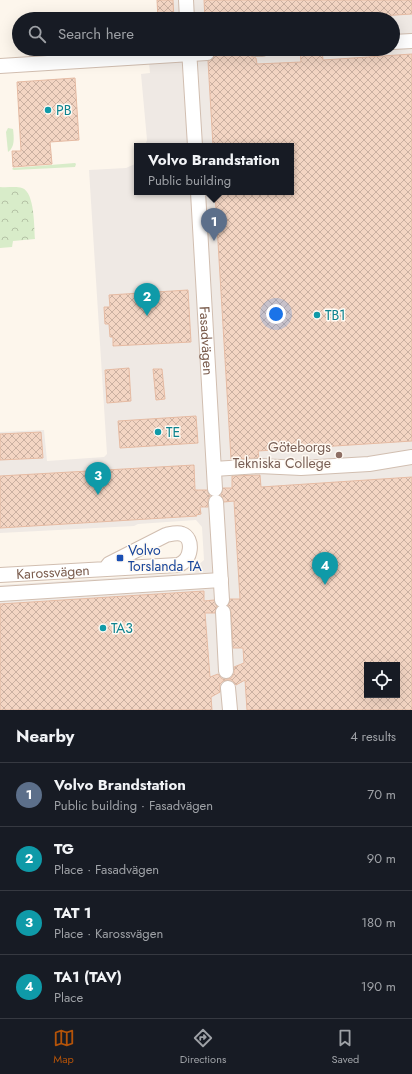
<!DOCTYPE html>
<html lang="en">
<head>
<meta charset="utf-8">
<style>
	body { margin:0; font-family:Jost,sans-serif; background:#20242c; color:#f1f3f6 }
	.controls { position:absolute; right:12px; bottom:12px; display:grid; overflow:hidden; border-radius:0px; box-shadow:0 4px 16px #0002 }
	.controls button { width:36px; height:36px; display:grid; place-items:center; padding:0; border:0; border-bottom:1px solid #363941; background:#171b24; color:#f1f3f6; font:20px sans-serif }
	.you { position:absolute; left:276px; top:314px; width:14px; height:14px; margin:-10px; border:3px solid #fff; border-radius:50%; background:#1a73e8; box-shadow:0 0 0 6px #1a73e833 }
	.badge { display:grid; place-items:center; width:26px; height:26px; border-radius:50%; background:#b45309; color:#fff; font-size:13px; font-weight:700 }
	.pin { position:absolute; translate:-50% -33px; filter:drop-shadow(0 1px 2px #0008) }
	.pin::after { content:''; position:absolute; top:21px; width:14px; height:12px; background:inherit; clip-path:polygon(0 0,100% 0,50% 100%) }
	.popup { position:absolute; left:134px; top:143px; width:160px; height:52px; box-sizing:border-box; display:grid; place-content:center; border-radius:0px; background:#171b24; filter:drop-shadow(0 1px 3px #0005); font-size:13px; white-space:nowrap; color:#9ea1a6 }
	.popup b { font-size:15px; color:#f1f3f6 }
	.popup::after { content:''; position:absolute; left:50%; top:100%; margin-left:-8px; border:8px solid transparent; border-top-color:#171b24 }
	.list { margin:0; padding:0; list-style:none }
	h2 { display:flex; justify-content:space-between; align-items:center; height:52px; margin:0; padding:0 16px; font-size:17px }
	h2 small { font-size:13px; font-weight:400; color:#9ea1a6 }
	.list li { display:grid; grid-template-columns:26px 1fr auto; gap:12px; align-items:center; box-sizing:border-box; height:64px; padding:0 16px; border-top:1px solid #363941 }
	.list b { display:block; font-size:15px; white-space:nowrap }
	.list p { margin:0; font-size:13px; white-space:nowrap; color:#9ea1a6 }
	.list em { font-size:13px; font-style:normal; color:#9ea1a6 }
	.icon { flex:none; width:22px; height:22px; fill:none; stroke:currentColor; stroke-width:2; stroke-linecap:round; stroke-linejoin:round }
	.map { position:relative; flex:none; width:412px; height:710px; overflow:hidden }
	.search { position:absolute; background:#171b24; box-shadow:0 4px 16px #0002; left:12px; right:12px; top:12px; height:44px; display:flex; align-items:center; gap:10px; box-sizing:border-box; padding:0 14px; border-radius:22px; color:#9ea1a6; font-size:15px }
	.sheet { height:308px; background:#171b24 }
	nav { display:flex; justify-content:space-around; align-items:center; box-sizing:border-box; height:56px; border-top:1px solid #363941; background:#171b24; font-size:11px; color:#9ea1a6 }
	nav a { display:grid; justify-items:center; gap:2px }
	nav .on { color:#b45309 }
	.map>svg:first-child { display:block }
	.industrial { fill:#efe9e4; fill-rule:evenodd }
	.green { fill:#d8ecc9 }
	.forest { fill:url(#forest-crowns) }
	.building { fill:url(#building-cross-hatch); stroke:#e6bba3; fill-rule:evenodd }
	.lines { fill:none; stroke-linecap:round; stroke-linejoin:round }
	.minor-casing { stroke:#d1beb0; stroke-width:16 }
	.minor { stroke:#fff; stroke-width:14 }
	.culture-dot { fill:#0f9aa8; stroke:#fffaf3; stroke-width:1.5 }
	.education-dot { fill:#8d6e63; stroke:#fffaf3; stroke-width:1.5 }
	.transit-dot { fill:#1a4fb4; stroke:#fffaf3; stroke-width:1.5 }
	.labels { text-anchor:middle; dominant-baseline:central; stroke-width:3; stroke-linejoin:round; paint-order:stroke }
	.culture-label { font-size:14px; fill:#0d838f; stroke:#fffaf3; text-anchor:start }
	.street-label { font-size:14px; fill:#7a5c4d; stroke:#fffaf3 }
	.education-label { font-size:14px; fill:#785e54; stroke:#fffaf3; text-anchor:end }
	.transit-label { font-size:14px; fill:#164399; stroke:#fffaf3; text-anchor:start }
</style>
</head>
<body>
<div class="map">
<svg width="412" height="710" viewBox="0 0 412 710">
	<defs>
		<pattern id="forest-crowns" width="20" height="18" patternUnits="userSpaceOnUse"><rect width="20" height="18" fill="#d8ecc9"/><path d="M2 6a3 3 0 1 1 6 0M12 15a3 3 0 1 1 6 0" fill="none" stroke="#b4c2a5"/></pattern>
		<pattern id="building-cross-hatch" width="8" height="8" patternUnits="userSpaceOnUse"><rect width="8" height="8" fill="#f3d5c3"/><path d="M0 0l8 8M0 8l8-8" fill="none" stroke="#cab0a1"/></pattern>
	</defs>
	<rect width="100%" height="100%" fill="#fdf6ec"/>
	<!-- industrial -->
	<path class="industrial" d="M157,0H412V710H0V585L189,573L204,560L202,527L196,520L138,524L134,526L0,533V432L44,430L47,461L104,457L107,454L89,170L126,168L137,163V192H291V146H145L147,140L141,74L150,73L149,63L157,58L156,49H393V19H158ZM367,665H397V695H367Z"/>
	<!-- green -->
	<g class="green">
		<path d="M8,128L13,129C14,138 15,147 8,152L6,132Z"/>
		<path d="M75,163L76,164L75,167L14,170L12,169L13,168Z"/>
	</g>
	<!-- forest -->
	<path class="forest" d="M0,187C7,188 16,186 22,188C35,192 34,228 35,239L13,241L12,247L0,248Z"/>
	<!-- building -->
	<g class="building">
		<path d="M157,0H173L174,19H158Z"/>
		<path d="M204,0H412V14L332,19H205Z"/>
		<path d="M214,49H248V53L251,56L256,58L257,64L301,62L300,49H310V51L322,50L323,60L412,54V441L258,451L259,458L231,459L215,192H291V146H213L208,61L214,57L215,53Z"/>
		<path d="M75,78L79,140L50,142L52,164L13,167L12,151H21L17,82Z"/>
		<path d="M188,290L191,342L113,346V337H110L109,324H105L104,307H110L109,295Z"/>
		<path d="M129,368L131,401L107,403L105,370Z"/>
		<path d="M153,369H162L165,399L156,400Z"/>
		<path d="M196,416L198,443L120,448L118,421Z"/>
		<path d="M41,432L43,458L0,460V434Z"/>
		<path d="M194,465L195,490H207L210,496L208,499V507H200L201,514L196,515L197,516L0,528V476Z"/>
		<path d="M260,475L261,487L412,477V710H247L245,680L236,685L232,680H228L223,681L220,684V692L211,697L212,710H0V604L204,591V601L214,600L217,606L215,613H205L210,677L218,674L222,679H227L231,678L234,674V667L244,663L243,648H233L231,612L228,606L230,599H240L234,501L224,502L221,495L223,488H232V476ZM367,665H397V695H367Z"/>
	</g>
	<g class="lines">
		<!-- minor casing -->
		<g class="minor-casing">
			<g id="minor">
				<path d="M186,0L187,19"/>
				<path d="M393,42L412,41"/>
				<path d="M189,49L195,146"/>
				<path d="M256,49H262"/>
				<path d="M0,66L207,53"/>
				<path id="s1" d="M198,192L215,489"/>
				<path d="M214,469L259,466L301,468L369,464L412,457"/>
				<path d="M216,502L222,600"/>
				<path id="s2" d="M0,575L178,565C192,561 194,538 182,534C177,532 171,534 166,535L109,564L105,569"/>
				<path d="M0,594L221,580"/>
				<path d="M223,612L226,671"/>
				<path d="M228,688L230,710"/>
			</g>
		</g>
		<!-- minor -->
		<use href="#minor" class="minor"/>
	</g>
	<!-- markers -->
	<g class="culture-dot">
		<circle cx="48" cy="110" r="4"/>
		<circle cx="317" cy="315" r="4"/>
		<circle cx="158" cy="432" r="4"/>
		<circle cx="103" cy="628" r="4"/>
	</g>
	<circle class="education-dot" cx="339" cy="455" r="4"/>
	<rect class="transit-dot" x="116" y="554" width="8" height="8" rx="2"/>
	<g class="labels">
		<!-- culture labels -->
		<g class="culture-label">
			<text x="56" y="110">PB</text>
			<text x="325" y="315">TB1</text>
			<text x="166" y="432">TE</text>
			<text x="111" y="628">TA3</text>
		</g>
		<!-- street labels -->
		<g class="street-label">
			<text stroke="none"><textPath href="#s1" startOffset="149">Fasadvägen</textPath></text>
			<text stroke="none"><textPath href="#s2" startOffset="53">Karossvägen</textPath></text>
		</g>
		<!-- education labels -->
		<g class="education-label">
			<text x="331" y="447">Göteborgs<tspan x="331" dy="16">Tekniska College</tspan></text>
		</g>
		<!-- transit labels -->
		<g class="transit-label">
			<text x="128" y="550">Volvo<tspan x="128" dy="16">Torslanda TA</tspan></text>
		</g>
	</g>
</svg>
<div class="controls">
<button><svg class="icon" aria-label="locate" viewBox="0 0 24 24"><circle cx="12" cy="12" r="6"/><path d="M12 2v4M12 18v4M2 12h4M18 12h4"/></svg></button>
</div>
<div class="you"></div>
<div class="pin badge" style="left:214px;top:241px;background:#5c6f8a">1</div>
<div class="popup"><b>Volvo Brandstation</b>Public building</div>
<div class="pin badge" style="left:147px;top:316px;background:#0f9aa8">2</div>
<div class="pin badge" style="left:98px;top:495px;background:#0f9aa8">3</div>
<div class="pin badge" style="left:325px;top:585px;background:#0f9aa8">4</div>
<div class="search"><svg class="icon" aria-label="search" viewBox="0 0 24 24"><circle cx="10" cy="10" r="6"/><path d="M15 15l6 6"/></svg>Search here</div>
</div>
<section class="sheet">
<h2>Nearby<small>4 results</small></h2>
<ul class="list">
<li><span class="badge" style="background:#5c6f8a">1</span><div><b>Volvo Brandstation</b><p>Public building · Fasadvägen</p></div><em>70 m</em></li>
<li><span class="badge" style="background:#0f9aa8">2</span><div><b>TG</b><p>Place · Fasadvägen</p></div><em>90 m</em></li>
<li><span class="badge" style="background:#0f9aa8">3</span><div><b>TAT 1</b><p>Place · Karossvägen</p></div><em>180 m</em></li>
<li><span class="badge" style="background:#0f9aa8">4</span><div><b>TA1 (TAV)</b><p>Place</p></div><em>190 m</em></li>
</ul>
</section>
<nav>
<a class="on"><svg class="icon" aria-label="map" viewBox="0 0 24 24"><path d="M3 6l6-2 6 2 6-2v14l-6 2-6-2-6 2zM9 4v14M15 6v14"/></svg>Map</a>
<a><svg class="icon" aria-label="directions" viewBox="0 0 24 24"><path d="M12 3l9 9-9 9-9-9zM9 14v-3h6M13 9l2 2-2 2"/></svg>Directions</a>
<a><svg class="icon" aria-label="saved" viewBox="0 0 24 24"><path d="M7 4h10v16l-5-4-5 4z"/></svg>Saved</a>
</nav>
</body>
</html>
